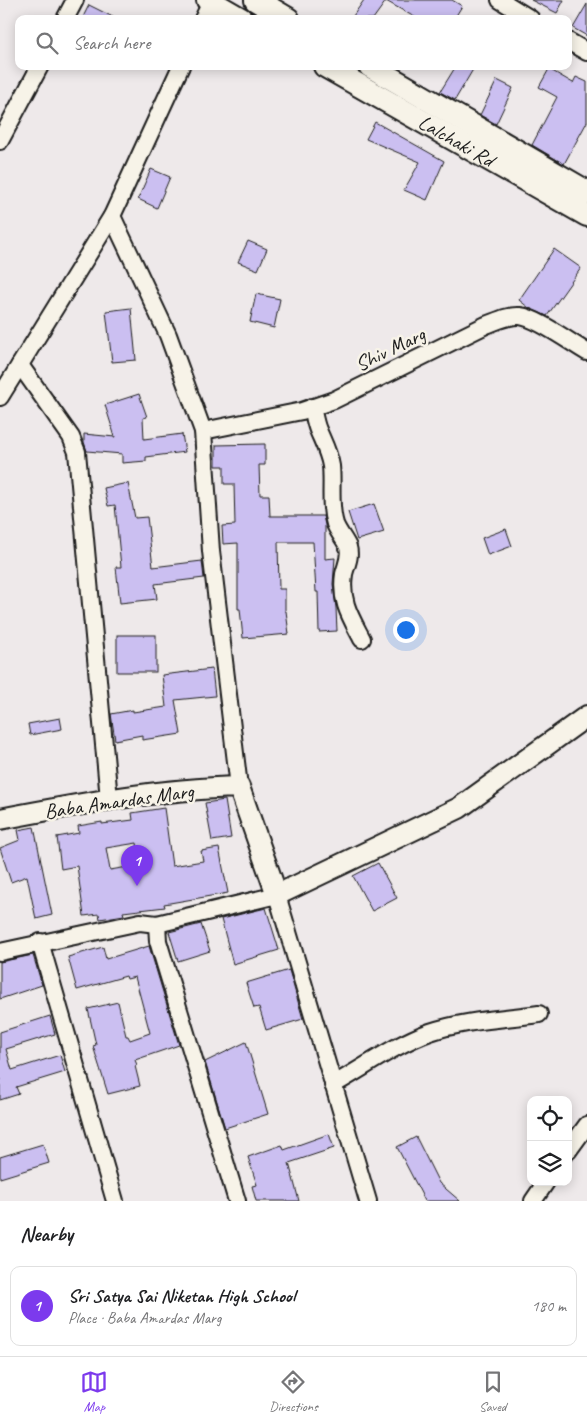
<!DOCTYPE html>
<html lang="en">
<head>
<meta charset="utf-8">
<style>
	body { margin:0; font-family:Caveat,sans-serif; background:#f2f2f2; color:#202124 }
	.controls { position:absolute; right:15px; bottom:15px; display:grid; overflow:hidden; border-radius:10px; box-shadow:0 2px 12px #0003 }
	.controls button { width:45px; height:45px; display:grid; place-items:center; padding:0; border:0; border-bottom:1px solid #e0e0e0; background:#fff; color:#202124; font:25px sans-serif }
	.you { position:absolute; left:405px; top:629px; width:18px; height:18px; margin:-12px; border:4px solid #fff; border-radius:50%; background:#1a73e8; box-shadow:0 0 0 8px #1a73e833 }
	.badge { display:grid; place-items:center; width:32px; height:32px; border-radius:50%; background:#7c3aed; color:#fff; font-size:16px; font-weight:700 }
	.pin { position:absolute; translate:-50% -41px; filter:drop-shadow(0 1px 2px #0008) }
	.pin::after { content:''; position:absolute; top:26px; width:18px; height:15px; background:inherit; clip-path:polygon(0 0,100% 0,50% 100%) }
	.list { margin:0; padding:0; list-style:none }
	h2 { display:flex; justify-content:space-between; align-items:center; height:65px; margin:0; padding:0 20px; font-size:21px }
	h2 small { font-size:16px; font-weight:400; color:#757577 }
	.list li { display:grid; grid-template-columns:32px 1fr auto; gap:15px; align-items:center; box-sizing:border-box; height:80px; margin:0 10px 10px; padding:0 10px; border:1px solid #e0e0e0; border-radius:10px }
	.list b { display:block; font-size:19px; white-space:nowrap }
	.list p { margin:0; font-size:16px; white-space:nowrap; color:#757577 }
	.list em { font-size:16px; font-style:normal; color:#757577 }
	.icon { flex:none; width:28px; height:28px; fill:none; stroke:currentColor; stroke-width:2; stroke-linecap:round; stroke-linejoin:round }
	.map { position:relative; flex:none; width:587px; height:1201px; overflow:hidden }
	.search { position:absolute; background:#fff; box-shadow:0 2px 12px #0003; left:15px; right:15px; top:15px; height:55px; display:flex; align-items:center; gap:12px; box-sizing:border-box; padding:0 18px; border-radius:10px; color:#757577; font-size:19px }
	.sheet { height:155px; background:#fff }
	nav { display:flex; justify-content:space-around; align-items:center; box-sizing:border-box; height:70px; border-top:1px solid #e0e0e0; background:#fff; font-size:14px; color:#757577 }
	nav a { display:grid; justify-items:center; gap:2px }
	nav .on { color:#7c3aed }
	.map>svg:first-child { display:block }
	.building { fill:#cbbff1; stroke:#1c1c1c; fill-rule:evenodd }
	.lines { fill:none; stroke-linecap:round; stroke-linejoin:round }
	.minor-casing { stroke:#1c1c1c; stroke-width:20 }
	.tertiary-casing { stroke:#1c1c1c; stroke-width:24 }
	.secondary-casing { stroke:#1c1c1c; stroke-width:26 }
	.minor { stroke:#f7f3e8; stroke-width:16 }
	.tertiary { stroke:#f7f3e8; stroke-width:20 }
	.secondary { stroke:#f7f3e8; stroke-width:22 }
	.labels { text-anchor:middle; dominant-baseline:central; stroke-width:5; stroke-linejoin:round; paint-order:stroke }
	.street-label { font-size:21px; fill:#1c1c1c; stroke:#f7f3e8 }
</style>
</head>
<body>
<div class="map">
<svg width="587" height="1201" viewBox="0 0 587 1201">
	<rect width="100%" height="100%" fill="#eee9ea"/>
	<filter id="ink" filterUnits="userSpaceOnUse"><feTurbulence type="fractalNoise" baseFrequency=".02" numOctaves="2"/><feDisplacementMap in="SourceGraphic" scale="10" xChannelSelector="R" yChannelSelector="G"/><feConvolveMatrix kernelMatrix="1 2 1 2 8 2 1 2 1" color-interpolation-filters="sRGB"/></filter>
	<g filter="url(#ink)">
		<!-- building -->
		<g class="building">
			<path d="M364,0H452L462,6L454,19H418L386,1L373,19H351Z"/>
			<path d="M531,0H564L557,13Z"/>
			<path d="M587,4V36L573,28Z"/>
			<path d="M89,5L117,19H82Z"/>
			<path d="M456,66H475L455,100L440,92Z"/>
			<path d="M549,69L573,83L576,77L587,82V122L564,164L532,145L557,97L539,87Z"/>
			<path d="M497,80L513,88L496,124L480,115Z"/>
			<path d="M375,122L444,161L427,200L404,190L420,162L366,139Z"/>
			<path d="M151,169L170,177L157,208L138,199Z"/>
			<path d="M248,241L267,249L258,270L238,262Z"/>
			<path d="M554,249L581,268L547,316L529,308L519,300Z"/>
			<path d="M256,294L280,299L274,328L250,322Z"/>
			<path d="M131,308L136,360L112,362L106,311Z"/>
			<path d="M139,394L147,417L143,418L144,439L182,434L185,452L146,457V461L122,463V454L87,451L84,442V434L115,437L105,405Z"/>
			<path d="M265,444V465H259L260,495H269L270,516H323L325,525V559L335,558L333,584L336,608L337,631L319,632L318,592H316L313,542H278L279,589H285V611H286L289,634L243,638L240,609H238V543L223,544L222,526L235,525L234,484H224V466H216V445Z"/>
			<path d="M128,483L135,518L147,517L153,567L202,561L204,578L155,584L157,599L120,603L116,567H121L115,505L108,506L104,488Z"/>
			<path d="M374,504L384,532L357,540L348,512Z"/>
			<path d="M506,529L512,546L488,555L482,538Z"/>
			<rect x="117" y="635" width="39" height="37"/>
			<path d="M212,669L215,696L175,700L181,734L142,740V735L115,740L111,714L133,710V712L166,707L162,675Z"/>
			<path d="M60,718L62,729L30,735L28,724Z"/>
			<path d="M225,800L231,838L212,841L205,803Z"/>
			<path d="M164,808L172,866L203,861L201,851L219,848L228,893L164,904L165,907L123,912L124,915L100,919L99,914L84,916L77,866L61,869L57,837L79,833L78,826L102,822V824L133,820L132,813ZM137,843L140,865L110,870L106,848Z"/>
			<path d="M34,827L52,915L36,919L27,876L11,882L0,848L20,840L18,830Z"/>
			<path d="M378,863L397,898L372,911L353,876Z"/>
			<path d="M266,908L279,950L233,964L221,919Z"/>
			<path d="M201,924L210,951L178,961L169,932Z"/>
			<path d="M149,946L179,1045L135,1060L137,1065L135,1066L140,1086L108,1094L93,1046L96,1045L88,1009L118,1002L126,1036H128L130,1040L150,1033L135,977L127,979L126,976L77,990L68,957L103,947L106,959Z"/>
			<path d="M33,955L42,985L0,999V962Z"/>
			<path d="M289,970L303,1019L266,1030L259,1007L254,1008L246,983Z"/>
			<path d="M50,1016L55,1034L6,1049L12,1070L60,1055L65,1072L16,1087L19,1094L0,1100V1032Z"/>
			<path d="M246,1042L268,1114L225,1128L205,1062Z"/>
			<path d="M329,1134L334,1148L289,1163L299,1201H256L252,1186L257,1185L248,1157L282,1145L284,1150Z"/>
			<path d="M416,1137L439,1183L460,1201H425L397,1147Z"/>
			<path d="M43,1144L49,1163L0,1178V1157Z"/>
		</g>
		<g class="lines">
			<!-- minor casing -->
			<g class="minor-casing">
				<g id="minor">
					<path d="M500,0L531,19"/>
					<path d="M65,19L75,0"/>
					<path d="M203,19L212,0"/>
					<path d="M568,41L587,52"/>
					<path d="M0,141L40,66"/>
					<path d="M112,216L168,335L203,431L211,551L239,787"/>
					<path d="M20,365L71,437L77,452L109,799"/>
					<path d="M0,397L112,216L181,66"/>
					<path d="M312,407C314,415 315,423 318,430C323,442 329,453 331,466C333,485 329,505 335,524C338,532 345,540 348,547C351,557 346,565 344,574C340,601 350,616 362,639"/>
					<path d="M203,431L302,411L334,400L486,325C497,321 508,315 520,316C538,318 571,343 587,352"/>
					<path d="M157,924L158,941L237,1201"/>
					<path d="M40,942L115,1201"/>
					<path d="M0,952L140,922L157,924L277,895L368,1201"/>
					<path d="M333,1085C365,1067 396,1044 430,1032C465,1020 503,1019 539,1014"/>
					<path d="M568,1151L587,1125"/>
					<path d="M533,1201L546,1182"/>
				</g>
			</g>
			<!-- tertiary casing -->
			<g class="tertiary-casing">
				<path id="tertiary" d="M0,819C79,804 158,789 239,787L277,895L459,808L587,716"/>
			</g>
			<!-- secondary casing -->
			<g class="secondary-casing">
				<g id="secondary">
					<path d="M208,0L241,19"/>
					<path d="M256,0L288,19"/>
					<path id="s1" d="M325,66L587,215"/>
					<path d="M370,66L587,192"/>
				</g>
			</g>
			<!-- minor -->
			<use href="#minor" class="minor"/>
			<!-- tertiary -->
			<use href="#tertiary" class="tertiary"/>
			<!-- secondary -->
			<use href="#secondary" class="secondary"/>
		</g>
	</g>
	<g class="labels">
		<!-- street labels -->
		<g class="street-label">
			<text stroke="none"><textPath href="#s1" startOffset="151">Lalchaki Rd</textPath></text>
			<text transform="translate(390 349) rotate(-26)">Shiv Marg</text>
			<text transform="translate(119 801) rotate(-8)">Baba Amardas Marg</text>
		</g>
	</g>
</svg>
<div class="controls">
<button><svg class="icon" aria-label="locate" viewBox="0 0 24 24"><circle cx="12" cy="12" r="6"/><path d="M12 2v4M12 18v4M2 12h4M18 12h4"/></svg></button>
<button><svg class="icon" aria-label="layers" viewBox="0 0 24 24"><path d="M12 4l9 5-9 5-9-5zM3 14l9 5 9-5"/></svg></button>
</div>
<div class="you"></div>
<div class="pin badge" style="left:137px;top:886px">1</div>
<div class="search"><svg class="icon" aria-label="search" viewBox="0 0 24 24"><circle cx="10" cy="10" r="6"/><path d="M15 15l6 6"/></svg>Search here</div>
</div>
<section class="sheet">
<h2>Nearby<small></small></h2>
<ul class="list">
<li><span class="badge">1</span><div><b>Sri Satya Sai Niketan High School</b><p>Place · Baba Amardas Marg</p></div><em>180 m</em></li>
</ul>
</section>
<nav>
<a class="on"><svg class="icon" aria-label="map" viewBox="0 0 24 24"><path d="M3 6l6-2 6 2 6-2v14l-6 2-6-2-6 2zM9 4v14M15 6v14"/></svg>Map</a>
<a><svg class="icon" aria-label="directions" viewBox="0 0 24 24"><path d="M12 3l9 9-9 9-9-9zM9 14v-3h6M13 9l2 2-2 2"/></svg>Directions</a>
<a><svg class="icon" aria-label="saved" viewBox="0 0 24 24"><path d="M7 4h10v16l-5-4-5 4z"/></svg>Saved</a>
</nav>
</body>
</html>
